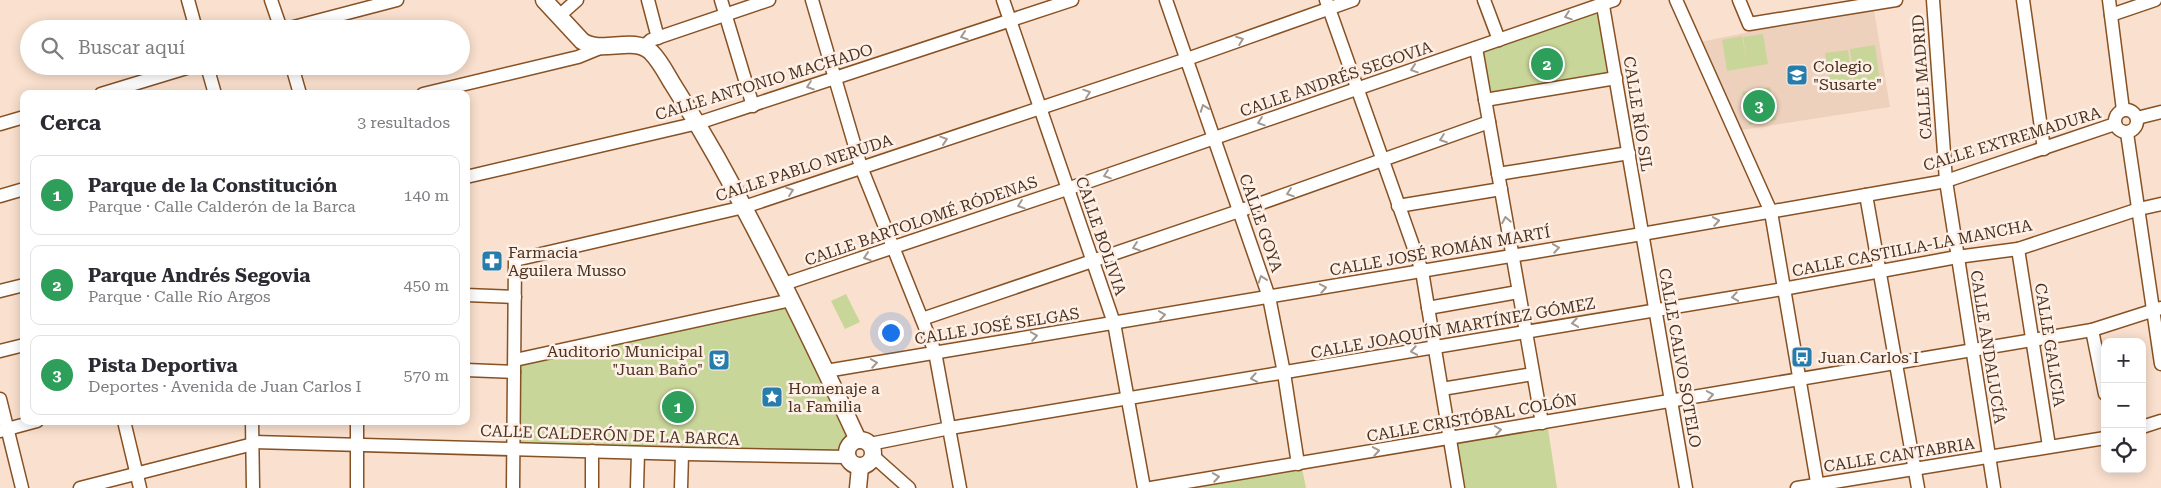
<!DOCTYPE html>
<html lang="es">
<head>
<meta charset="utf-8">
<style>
	body { margin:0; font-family:"Roboto Serif",serif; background:#f2f2f3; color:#2b2b33 }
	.controls { position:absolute; right:15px; bottom:15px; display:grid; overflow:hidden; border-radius:10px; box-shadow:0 2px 12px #0003 }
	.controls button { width:45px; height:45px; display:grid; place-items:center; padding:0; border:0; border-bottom:1px solid #e1e1e2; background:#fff; color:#2b2b33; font:25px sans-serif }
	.you { position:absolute; left:890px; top:332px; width:18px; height:18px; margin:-12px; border:4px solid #fff; border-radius:50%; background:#1a73e8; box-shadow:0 0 0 8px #1a73e833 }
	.badge { display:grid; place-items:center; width:32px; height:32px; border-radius:50%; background:#111827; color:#fff; font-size:16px; font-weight:700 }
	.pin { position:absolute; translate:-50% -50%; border:2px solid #fff; box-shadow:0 1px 5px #0006 }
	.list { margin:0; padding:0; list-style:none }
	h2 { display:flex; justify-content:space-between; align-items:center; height:65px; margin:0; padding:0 20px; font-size:21px }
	h2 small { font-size:16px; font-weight:400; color:#7c7c81 }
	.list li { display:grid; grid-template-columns:32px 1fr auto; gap:15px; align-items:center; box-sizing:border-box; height:80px; margin:0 10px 10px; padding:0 10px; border:1px solid #e1e1e2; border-radius:10px }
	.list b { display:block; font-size:19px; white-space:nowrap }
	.list p { margin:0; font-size:16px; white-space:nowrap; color:#7c7c81 }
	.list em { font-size:16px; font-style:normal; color:#7c7c81 }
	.icon { flex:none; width:28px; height:28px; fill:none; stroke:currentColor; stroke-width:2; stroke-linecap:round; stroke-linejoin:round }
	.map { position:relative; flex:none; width:2161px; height:488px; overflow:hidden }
	.search { position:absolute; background:#fff; box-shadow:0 2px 12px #0003; left:20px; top:20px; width:450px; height:55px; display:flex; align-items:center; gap:12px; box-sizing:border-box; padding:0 18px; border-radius:28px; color:#7c7c81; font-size:19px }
	.panel { position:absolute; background:#fff; box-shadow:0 2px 12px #0003; left:20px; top:90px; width:450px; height:335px; border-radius:10px }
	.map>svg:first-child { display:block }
	.built { fill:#eed1bd }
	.green { fill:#c9d699 }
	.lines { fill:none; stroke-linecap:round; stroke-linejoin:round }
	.minor-casing { stroke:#875123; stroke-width:15 }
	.major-casing { stroke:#875123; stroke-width:19 }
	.minor { stroke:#fff; stroke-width:12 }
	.major { stroke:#fff; stroke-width:16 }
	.oneway { stroke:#a5988f }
	.labels { text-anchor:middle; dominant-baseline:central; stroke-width:5; stroke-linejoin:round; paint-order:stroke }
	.poi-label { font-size:16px; fill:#4b321f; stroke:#fef0e7; text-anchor:start }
	.street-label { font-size:16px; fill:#4b321f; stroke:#fef0e7 }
</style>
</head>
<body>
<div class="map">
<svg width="2161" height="488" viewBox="0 0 2161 488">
	<rect width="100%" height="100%" fill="#fae0ce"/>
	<!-- built -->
	<path class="built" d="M1873,4L1890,107L1735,131L1695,43L1745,33L1751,30L1749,24Z"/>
	<!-- green -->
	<g class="green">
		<path d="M1604,4L1616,78L1485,100L1476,48Z"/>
		<path d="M1763,34L1768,64L1727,71L1722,40L1742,36L1747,63L1743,37Z"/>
		<path d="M1875,45L1880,82L1855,86L1850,49Z"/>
		<path d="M1848,50L1853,86L1830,89L1825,53Z"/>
		<path d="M1770,87L1776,120L1749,125L1742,92Z"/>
		<path d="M846,294L860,322L845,329L831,301Z"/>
		<path d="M791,300L857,443V458L514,448L515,360Z"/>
		<path d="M1547,422L1557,488H1458L1450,438Z"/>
		<path d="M1301,463L1306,488H1183Z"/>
	</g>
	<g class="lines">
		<!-- minor casing -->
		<g class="minor-casing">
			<g id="minor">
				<path d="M188,0L196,29"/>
				<path d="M271,0L281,29"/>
				<path d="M648,0L658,38"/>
				<path d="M721,0L753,106"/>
				<path d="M812,0L861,167L935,352L960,488"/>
				<path d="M1003,0L1114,323L1144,488"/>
				<path d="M1166,0L1269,297L1284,373L1298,464"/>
				<path d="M1326,0L1422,271L1458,488"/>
				<path d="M1484,0L1499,40"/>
				<path d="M1602,0L1686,488"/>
				<path d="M1676,0L1771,212L1818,488"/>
				<path d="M1739,0L1749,24L1896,0"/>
				<path d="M1933,0L1946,181L1994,488"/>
				<path d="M2023,0L2044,149"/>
				<path d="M2109,0L2123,110"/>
				<path d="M2111,15L2155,0"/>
				<path d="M559,16L577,0"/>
				<path d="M286,29L397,0"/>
				<path d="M643,47L651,40L769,0"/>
				<path d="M1476,48L1542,423"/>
				<path d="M207,66L215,94"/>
				<path d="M292,66L300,94"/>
				<path d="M101,94L193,66"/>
				<path d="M423,94L578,57L600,48"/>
				<path d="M1485,100L1616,78"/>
				<circle cx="2126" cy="121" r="11"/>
				<path d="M2137,118L2161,112"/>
				<path d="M0,124L24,117"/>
				<path d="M2127,133L2161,364"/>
				<path d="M1498,174L1629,153"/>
				<path d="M466,177L698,123L1072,0"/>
				<path d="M1866,195L1918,488"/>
				<path d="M0,196L24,189"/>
				<path d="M1398,206L1501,189"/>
				<path d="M2018,249L2049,446"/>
				<path d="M784,284L1067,189L1614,0"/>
				<path d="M0,291L24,285"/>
				<path d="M466,295L515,297"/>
				<path d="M1428,308L1518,292"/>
				<path d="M922,319L1239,211L1489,122"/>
				<path d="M2092,330L2105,394"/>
				<path d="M0,351L24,345"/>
				<path d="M515,360L791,300"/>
				<path d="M466,370L514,372"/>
				<path d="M826,371L1642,234L1946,181L2115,124"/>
				<path d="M1442,389L1533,374"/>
				<path d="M0,399L22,488"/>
				<path d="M124,421L140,488"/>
				<path d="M252,421L253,488"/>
				<path d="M2142,427L2161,421"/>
				<path d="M0,431L37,421"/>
				<path d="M253,442L686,454L847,457"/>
				<path d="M870,444L950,428L1783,289L1957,257L2018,249L2139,209L2161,204"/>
				<path d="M873,456L909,488"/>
				<path d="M80,488L253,444"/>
				<path d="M357,488V421"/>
				<path d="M513,488L515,260L744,207L1187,59L1353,0"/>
				<path d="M592,488V451"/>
				<path d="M637,488L638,453"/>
				<path d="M681,488L682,454"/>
				<path d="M1151,488L2092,330L2161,308"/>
				<path d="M1797,488L2105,438"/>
			</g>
		</g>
		<!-- major casing -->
		<g class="major-casing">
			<g id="major">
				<path d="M544,0L582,41C602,55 633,35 651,52C660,61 666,73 672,83C688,108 703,133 717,158C768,250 814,345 858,440"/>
				<circle cx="860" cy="453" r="13"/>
				<path d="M858,488L860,467"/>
			</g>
		</g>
		<!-- minor -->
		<use href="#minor" class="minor"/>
		<!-- major -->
		<use href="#major" class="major"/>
	</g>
	<!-- one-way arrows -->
	<defs><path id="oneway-chevron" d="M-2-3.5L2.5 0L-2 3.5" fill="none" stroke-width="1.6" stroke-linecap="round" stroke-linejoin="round" transform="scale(1.25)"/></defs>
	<g class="oneway">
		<use href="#oneway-chevron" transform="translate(1568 16) rotate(161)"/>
		<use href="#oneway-chevron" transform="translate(964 36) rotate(162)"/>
		<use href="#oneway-chevron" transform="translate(1240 40) rotate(-20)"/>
		<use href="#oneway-chevron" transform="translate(1414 69) rotate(162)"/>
		<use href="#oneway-chevron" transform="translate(810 86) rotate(161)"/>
		<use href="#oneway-chevron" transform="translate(1087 93) rotate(-19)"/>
		<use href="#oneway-chevron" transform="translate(1204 108) rotate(-110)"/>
		<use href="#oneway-chevron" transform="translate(1261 122) rotate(161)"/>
		<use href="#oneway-chevron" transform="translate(1443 139) rotate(160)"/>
		<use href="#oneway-chevron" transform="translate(944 140) rotate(-18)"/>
		<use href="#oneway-chevron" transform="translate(1107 175) rotate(161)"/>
		<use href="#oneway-chevron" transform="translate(790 191) rotate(-19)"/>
		<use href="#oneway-chevron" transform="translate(1290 193) rotate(161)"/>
		<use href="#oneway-chevron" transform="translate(1021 205) rotate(161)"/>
		<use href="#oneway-chevron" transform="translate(1506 220) rotate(-100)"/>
		<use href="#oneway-chevron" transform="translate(1716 221) rotate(-10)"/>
		<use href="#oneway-chevron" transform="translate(1136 247) rotate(161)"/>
		<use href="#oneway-chevron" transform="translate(1556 248) rotate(-9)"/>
		<use href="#oneway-chevron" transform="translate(867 257) rotate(162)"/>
		<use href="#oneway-chevron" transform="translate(1262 279) rotate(-109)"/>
		<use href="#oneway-chevron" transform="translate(1323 288) rotate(-10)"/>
		<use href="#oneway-chevron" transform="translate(1735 297) rotate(171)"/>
		<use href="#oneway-chevron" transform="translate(1162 315) rotate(-9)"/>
		<use href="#oneway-chevron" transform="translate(1575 323) rotate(171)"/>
		<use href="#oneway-chevron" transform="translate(1034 336) rotate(-9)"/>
		<use href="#oneway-chevron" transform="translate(1414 351) rotate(170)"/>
		<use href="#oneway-chevron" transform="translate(874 363) rotate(-9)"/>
		<use href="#oneway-chevron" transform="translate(1254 378) rotate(170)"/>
		<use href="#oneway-chevron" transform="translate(1710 395) rotate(-10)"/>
		<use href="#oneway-chevron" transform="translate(1498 430) rotate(-9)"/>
		<use href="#oneway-chevron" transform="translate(1376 451) rotate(-10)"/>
		<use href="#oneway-chevron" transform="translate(1216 477) rotate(-9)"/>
	</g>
	<!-- icons -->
	<defs>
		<g id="school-square" transform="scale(1.125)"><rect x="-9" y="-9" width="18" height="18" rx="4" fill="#267dac" stroke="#fef0e7"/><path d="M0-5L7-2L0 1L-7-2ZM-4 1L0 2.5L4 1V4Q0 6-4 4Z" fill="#fff"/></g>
		<g id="pharmacy-square" transform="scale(1.125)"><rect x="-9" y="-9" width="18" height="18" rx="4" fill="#267dac" stroke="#fef0e7"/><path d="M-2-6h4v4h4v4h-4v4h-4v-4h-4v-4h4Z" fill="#fff"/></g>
		<g id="bus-square" transform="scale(1.125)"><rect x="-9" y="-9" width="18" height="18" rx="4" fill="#267dac" stroke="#fef0e7"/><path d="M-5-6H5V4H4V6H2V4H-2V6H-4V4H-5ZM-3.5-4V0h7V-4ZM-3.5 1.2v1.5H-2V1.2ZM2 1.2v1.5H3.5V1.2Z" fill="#fff"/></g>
		<g id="theatre-square" transform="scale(1.125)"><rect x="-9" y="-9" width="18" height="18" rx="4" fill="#267dac" stroke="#fef0e7"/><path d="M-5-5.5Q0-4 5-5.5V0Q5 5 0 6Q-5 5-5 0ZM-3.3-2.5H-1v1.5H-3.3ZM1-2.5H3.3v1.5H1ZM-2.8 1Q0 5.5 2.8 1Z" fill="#fff"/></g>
		<g id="sight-square" transform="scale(1.125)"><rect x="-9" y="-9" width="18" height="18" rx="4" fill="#267dac" stroke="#fef0e7"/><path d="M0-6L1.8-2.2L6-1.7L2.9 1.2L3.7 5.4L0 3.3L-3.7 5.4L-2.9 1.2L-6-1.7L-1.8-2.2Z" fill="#fff"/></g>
	</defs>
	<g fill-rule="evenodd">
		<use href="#school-square" x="1797" y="75"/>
		<use href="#pharmacy-square" x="492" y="261"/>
		<use href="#bus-square" x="1802" y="357"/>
		<use href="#theatre-square" x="719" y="360"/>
		<use href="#sight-square" x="772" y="397"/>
	</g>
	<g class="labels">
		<!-- poi labels -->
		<g class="poi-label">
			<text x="1813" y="66">Colegio<tspan x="1813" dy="18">"Susarte"</tspan></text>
			<text x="508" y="252">Farmacia<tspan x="508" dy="18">Aguilera Musso</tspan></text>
			<text x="703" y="351" text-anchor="end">Auditorio Municipal<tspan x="703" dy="18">"Juan Baño"</tspan></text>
			<text x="1818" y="357">Juan Carlos I</text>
			<text x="788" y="388">Homenaje a<tspan x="788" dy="18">la Familia</tspan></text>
		</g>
		<!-- street labels -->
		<g class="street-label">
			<text transform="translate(1922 77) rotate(-94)">CALLE MADRID</text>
			<text transform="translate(1336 79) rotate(-19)">CALLE ANDRÉS SEGOVIA</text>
			<text transform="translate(764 82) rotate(-17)">CALLE ANTONIO MACHADO</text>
			<text transform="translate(1638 114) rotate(81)">CALLE RÍO SIL</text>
			<text transform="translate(2012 139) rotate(-17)">CALLE EXTREMADURA</text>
			<text transform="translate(804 168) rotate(-18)">CALLE PABLO NERUDA</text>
			<text transform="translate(921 221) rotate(-19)">CALLE BARTOLOMÉ RÓDENAS</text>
			<text transform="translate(1261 223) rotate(71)">CALLE GOYA</text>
			<text transform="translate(1101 236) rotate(71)">CALLE BOLIVIA</text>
			<text transform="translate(1912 248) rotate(-11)">CALLE CASTILLA-LA MANCHA</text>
			<text transform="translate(1440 251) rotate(-10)">CALLE JOSÉ ROMÁN MARTÍ</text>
			<text transform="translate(997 326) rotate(-9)">CALLE JOSÉ SELGAS</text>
			<text transform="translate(1453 328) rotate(-10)">CALLE JOAQUÍN MARTÍNEZ GÓMEZ</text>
			<text transform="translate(2050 345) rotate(81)">CALLE GALICIA</text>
			<text transform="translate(1988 347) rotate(81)">CALLE ANDALUCÍA</text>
			<text transform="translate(1680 358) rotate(80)">CALLE CALVO SOTELO</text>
			<text transform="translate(1472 418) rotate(-10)">CALLE CRISTÓBAL COLÓN</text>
			<text transform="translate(610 435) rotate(2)">CALLE CALDERÓN DE LA BARCA</text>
			<text transform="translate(1899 455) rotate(-9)">CALLE CANTABRIA</text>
		</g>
	</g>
</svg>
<div class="controls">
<button>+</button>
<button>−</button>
<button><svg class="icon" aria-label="locate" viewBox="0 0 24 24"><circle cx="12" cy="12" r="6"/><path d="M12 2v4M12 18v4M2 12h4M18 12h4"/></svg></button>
</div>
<div class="you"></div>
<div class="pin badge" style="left:678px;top:407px;background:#2e9e5b">1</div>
<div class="pin badge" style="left:1547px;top:64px;background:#2e9e5b">2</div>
<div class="pin badge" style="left:1759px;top:106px;background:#2e9e5b">3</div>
<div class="search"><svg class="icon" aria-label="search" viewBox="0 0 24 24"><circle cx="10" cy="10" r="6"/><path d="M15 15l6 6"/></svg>Buscar aquí</div>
<section class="panel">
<h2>Cerca<small>3 resultados</small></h2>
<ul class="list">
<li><span class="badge" style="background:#2e9e5b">1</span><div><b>Parque de la Constitución</b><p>Parque · Calle Calderón de la Barca</p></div><em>140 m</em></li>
<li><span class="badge" style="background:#2e9e5b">2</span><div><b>Parque Andrés Segovia</b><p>Parque · Calle Río Argos</p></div><em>450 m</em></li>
<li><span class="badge" style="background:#2e9e5b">3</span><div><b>Pista Deportiva</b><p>Deportes · Avenida de Juan Carlos I</p></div><em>570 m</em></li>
</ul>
</section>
</div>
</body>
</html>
